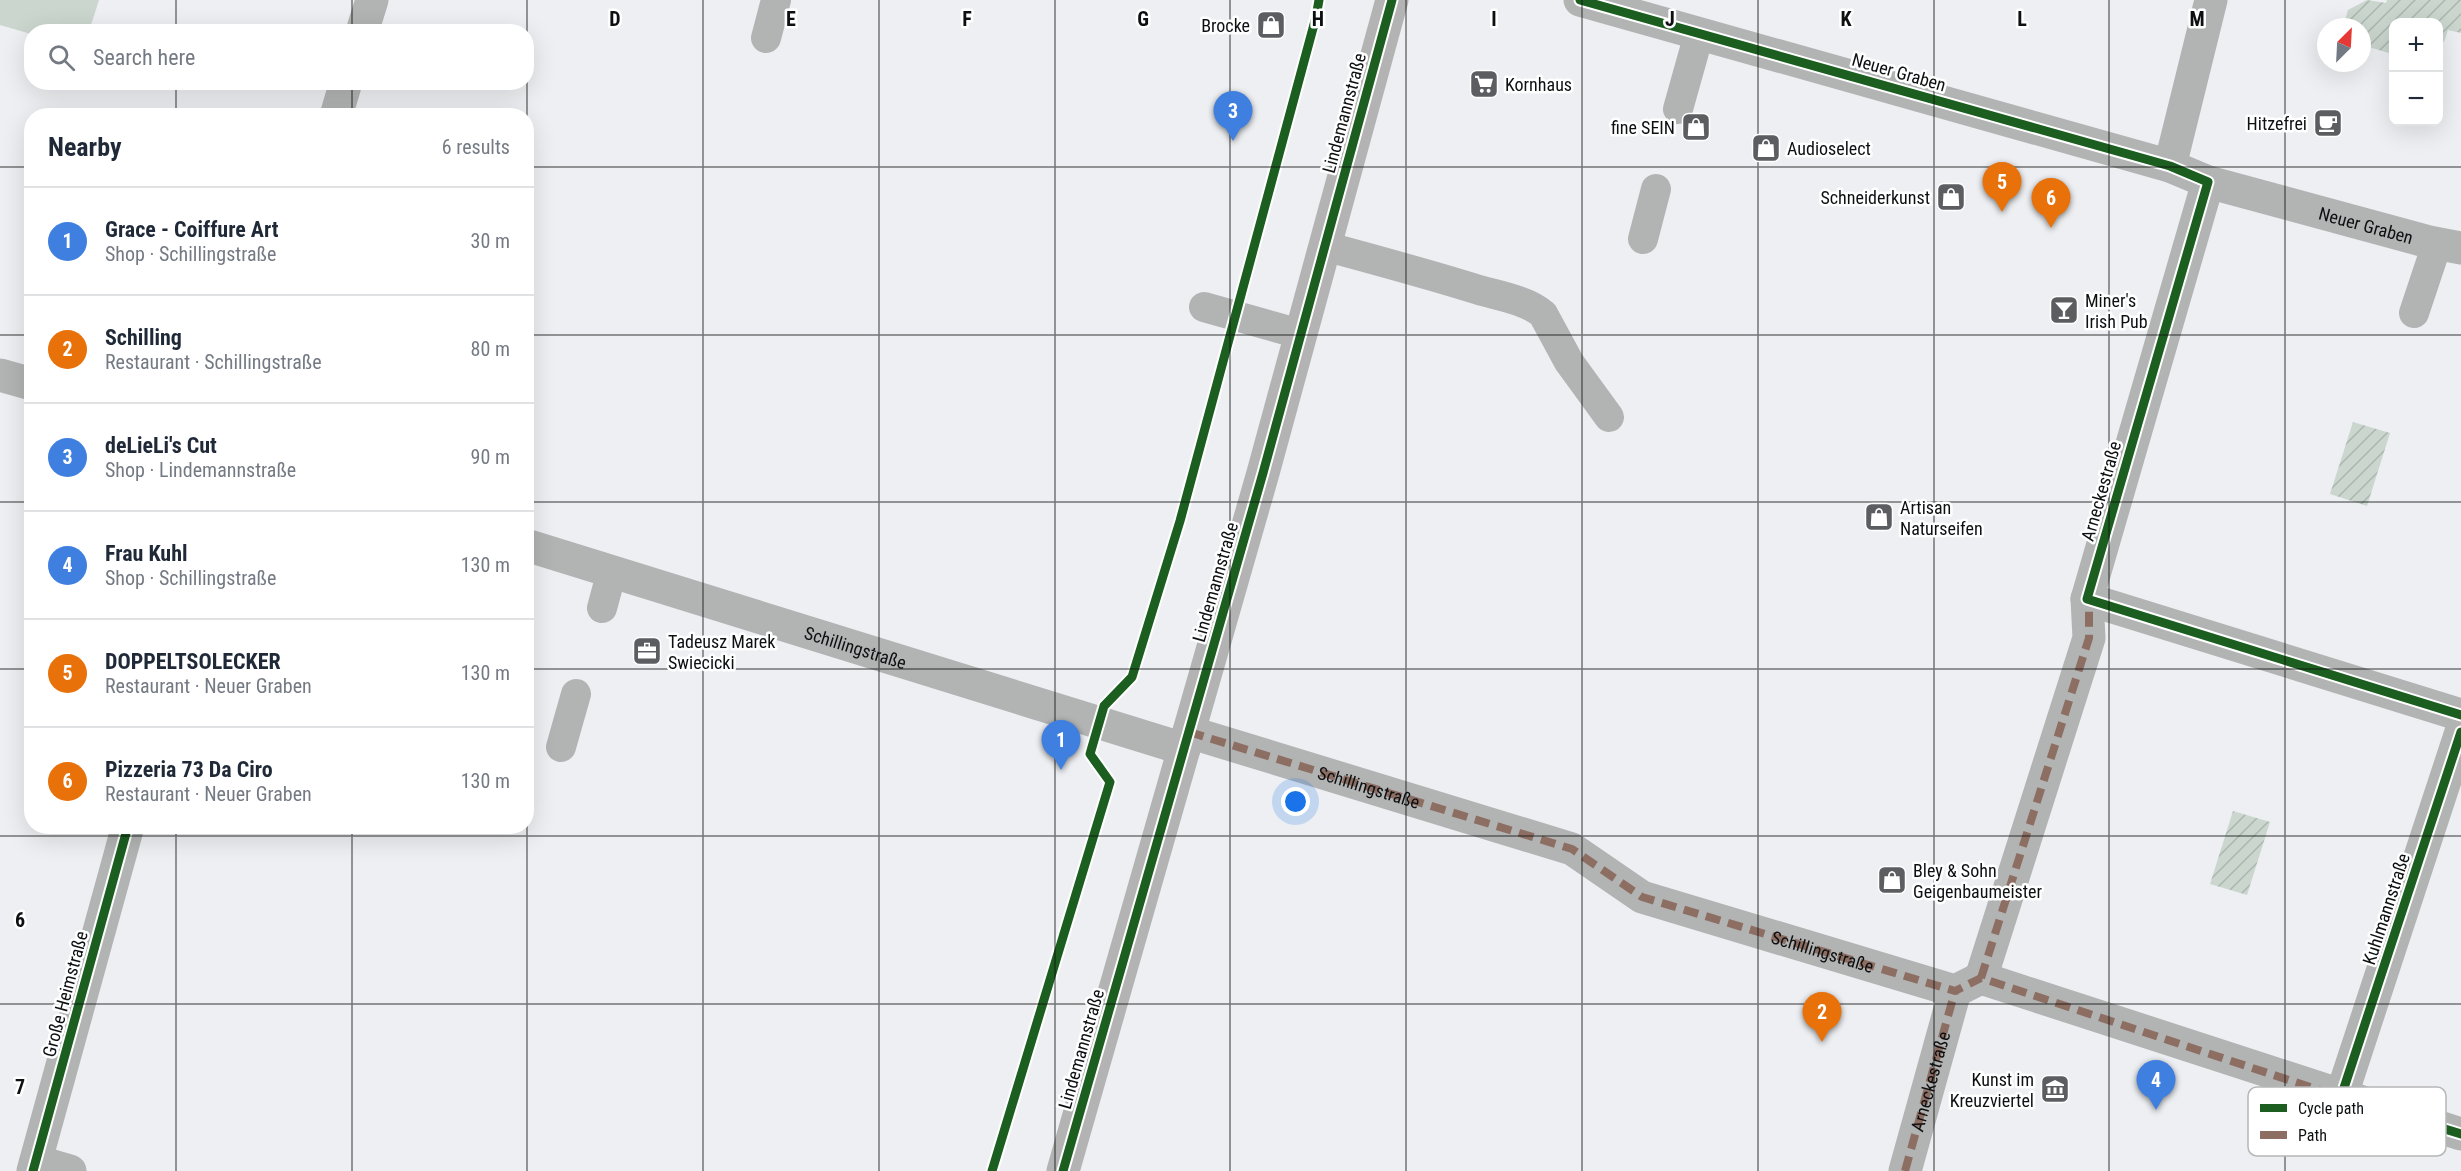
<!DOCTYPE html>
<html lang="en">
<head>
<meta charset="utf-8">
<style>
	body { margin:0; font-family:"Roboto Condensed",sans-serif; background:#f2f2f3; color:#1f2937 }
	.controls { position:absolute; right:18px; top:18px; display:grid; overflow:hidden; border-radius:12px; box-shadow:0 6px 24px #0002 }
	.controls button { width:54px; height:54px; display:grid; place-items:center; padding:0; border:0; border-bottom:2px solid #e0e1e3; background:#fff; color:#1f2937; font:30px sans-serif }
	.compass { position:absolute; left:2317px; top:18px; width:54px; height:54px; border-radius:50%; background:#fff; box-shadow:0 6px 24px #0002; rotate:24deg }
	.you { position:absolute; left:1296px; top:802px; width:21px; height:21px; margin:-15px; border:4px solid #fff; border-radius:50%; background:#1a73e8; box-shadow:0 0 0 9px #1a73e833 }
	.badge { display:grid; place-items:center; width:39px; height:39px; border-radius:50%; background:#5b5d60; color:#fff; font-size:20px; font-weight:700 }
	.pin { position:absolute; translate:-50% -50px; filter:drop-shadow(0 2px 3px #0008) }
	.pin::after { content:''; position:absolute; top:32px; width:21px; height:18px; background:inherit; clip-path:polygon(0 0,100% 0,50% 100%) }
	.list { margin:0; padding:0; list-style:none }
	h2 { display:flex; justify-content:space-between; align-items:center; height:78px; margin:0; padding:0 24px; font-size:26px }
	h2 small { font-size:20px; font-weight:400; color:#747a83 }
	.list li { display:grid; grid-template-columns:39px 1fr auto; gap:18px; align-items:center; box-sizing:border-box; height:108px; padding:0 24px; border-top:2px solid #e0e1e3 }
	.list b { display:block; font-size:22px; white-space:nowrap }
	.list p { margin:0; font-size:20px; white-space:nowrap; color:#747a83 }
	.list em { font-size:20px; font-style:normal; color:#747a83 }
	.icon { flex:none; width:33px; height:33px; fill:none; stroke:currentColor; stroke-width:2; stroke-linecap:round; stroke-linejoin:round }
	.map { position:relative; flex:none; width:2461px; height:1171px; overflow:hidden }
	.search { position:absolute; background:#fff; box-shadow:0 6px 24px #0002; left:24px; top:24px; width:510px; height:66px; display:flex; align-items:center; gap:15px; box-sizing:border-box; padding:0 21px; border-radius:24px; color:#747a83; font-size:22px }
	.panel { position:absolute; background:#fff; box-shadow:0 6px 24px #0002; left:24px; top:108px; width:510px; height:726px; border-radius:24px }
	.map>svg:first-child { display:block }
	.green { fill:#cad6ce }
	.garden { fill:url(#garden-furrows) }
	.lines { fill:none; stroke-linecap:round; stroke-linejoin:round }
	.lane { stroke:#b2b3b3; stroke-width:30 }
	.street { stroke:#b2b3b3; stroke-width:33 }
	.secondary { stroke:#b2b3b2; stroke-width:33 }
	.quiet { stroke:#8d6e63; stroke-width:8; stroke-dasharray:15 8; stroke-linecap:butt }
	.cycleway-casing { stroke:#fff; stroke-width:13 }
	.cycleway { stroke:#1b5e20; stroke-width:9 }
	.grid { fill:none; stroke:#0d0f11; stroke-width:1.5; stroke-opacity:0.55 }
	.labels { text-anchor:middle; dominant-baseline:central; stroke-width:5; stroke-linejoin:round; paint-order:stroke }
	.poi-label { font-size:18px; fill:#0d0f11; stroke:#fff; text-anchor:start }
	.street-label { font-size:18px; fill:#0d0f11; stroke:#fff }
	.key { fill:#fff; stroke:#b6b7b8; stroke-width:1.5 }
	.key-label { font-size:16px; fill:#0d0f11 }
	.grid-label { font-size:20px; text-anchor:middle; font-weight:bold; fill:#0d0f11; stroke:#fff; stroke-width:5; stroke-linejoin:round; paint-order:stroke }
</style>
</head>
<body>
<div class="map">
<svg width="2461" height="1171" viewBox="0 0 2461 1171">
	<defs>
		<pattern id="garden-furrows" width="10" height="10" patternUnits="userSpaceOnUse" patternTransform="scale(1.5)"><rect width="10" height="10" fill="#cad6ce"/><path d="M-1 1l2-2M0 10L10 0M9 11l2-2" fill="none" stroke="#acb6b0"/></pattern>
	</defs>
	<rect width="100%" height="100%" fill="#edeff2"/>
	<!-- green -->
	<path class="green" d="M0,0H99L89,31L32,32L31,34L0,25Z"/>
	<!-- garden -->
	<g class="garden">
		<path d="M2367,0L2386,3L2387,0H2461V33L2448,30L2444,42L2439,40L2438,22H2394L2389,53L2362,45V27H2343L2348,10Z"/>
		<path d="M2353,422L2390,433L2367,506L2330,494Z"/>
		<path d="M2233,811L2270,822L2247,895L2210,884Z"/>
	</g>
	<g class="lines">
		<!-- lane -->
		<g class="lane">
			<path d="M766,38L776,0"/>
			<path d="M1678,109L1699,34"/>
			<path d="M1643,239L1656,189"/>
			<path d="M1324,246C1376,260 1428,274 1479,290C1500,296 1526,300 1543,314L1569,362L1609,417"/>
			<path d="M1204,307L1300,334"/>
			<path d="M2414,313L2437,244"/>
			<path d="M602,608L612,571"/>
			<path d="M561,747L576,694"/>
		</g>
		<!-- street -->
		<g class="street">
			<path id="s1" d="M1580,0L2170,166L2208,182L2429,242L2461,248"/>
			<path d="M362,32L372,0"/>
			<path d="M336,116L346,82"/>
			<path d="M2170,166L2211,0"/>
			<path d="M0,375L32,384"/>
			<path id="s2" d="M526,545L1184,749"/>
			<path d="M2087,599L2461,715"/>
			<path d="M1189,732L1572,849L1642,897L1955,991L1981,978L2461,1134"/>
			<path d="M1981,978L2089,638L2087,599L2208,182"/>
			<path d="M2341,1097L2461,732"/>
			<path d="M36,1161L70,1171"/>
			<path d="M33,1171L128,826"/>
			<path id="s3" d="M1905,1171L1955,991"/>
		</g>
		<!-- secondary -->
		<path class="secondary" d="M1063,1171L1263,473L1392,0"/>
		<!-- quiet -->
		<g class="quiet">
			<path id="s4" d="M1189,732L1572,849L1642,897L1955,991L1981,978L2346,1099"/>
			<path d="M1981,978L2089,638V594"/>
			<path d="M1905,1171L1955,991"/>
		</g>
		<!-- cycleway casing -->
		<g class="cycleway-casing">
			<g id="cycleway">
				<path d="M1580,0L2170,166L2208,182L2087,599L2461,715"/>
				<path d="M2461,732L2341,1097L2461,1134"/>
				<path d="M33,1171L128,826"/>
				<path d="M992,1171L1110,782L1090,754L1104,706L1132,677L1180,521L1316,17L1319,0"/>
				<path d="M1063,1171L1263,473L1392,0"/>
			</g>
		</g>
		<!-- cycleway -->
		<use href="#cycleway" class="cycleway"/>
	</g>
	<!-- grid -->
	<path class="grid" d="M176,0V32M352,0V32M527,0V1171M703,0V1171M879,0V1171M1055,0V1171M1230,0V1171M1406,0V1171M1582,0V1171M1758,0V1171M1934,0V1171M2109,0V1171M2285,0V1171M176,82V116M352,82V116M0,167H32M526,167H2461M0,335H32M526,335H2461M0,502H32M526,502H2461M0,669H32M526,669H2461M176,826V1171M352,826V1171M0,836H2461M0,1004H2461"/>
	<!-- icons -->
	<defs>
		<g id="shop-square" transform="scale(1.5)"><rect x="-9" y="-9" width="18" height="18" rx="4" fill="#5b5d60" stroke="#fff"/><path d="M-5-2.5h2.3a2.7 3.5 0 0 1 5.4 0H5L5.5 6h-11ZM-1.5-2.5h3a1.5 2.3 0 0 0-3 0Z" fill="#fff"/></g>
		<g id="supermarket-square" transform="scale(1.5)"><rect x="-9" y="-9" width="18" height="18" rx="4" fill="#5b5d60" stroke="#fff"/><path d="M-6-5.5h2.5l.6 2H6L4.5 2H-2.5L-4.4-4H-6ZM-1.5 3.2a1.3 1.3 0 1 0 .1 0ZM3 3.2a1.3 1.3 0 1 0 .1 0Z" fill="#fff"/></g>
		<g id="cafe-square" transform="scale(1.5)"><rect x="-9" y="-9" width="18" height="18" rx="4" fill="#5b5d60" stroke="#fff"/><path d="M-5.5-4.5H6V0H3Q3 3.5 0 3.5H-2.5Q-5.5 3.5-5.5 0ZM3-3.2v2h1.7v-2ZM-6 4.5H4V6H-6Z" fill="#fff"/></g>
		<g id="bar-square" transform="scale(1.5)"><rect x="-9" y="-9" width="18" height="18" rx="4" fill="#5b5d60" stroke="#fff"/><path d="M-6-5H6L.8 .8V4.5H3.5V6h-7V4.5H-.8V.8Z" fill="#fff"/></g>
		<g id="office-square" transform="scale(1.5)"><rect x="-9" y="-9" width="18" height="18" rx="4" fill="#5b5d60" stroke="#fff"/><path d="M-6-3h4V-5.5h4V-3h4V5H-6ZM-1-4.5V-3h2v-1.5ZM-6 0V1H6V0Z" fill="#fff"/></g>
		<g id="museum-square" transform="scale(1.5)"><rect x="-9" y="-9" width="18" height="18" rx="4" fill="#5b5d60" stroke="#fff"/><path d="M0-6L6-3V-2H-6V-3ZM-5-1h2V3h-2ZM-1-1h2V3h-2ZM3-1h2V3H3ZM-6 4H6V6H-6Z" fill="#fff"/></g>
	</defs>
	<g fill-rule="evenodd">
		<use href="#shop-square" x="1271" y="25"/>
		<use href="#supermarket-square" x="1484" y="84"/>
		<use href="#cafe-square" x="2328" y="123"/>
		<use href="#shop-square" x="1696" y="127"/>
		<use href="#shop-square" x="1766" y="148"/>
		<use href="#shop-square" x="1951" y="197"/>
		<use href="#bar-square" x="2064" y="310"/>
		<use href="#shop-square" x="1879" y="517"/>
		<use href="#office-square" x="647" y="651"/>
		<use href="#shop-square" x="1892" y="880"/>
		<use href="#museum-square" x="2055" y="1089"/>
	</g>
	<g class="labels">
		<!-- poi labels -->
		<g class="poi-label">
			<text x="1250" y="25" text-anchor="end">Brocke</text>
			<text x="1505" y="84">Kornhaus</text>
			<text x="2307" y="123" text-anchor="end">Hitzefrei</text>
			<text x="1675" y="127" text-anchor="end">fine SEIN</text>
			<text x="1787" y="148">Audioselect</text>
			<text x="1930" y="197" text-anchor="end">Schneiderkunst</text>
			<text x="2085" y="300">Miner's<tspan x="2085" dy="21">Irish Pub</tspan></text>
			<text x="1900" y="507">Artisan<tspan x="1900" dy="21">Naturseifen</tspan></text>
			<text x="668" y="641">Tadeusz Marek<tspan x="668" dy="21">Swiecicki</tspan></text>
			<text x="1913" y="870">Bley &amp; Sohn<tspan x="1913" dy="21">Geigenbaumeister</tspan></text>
			<text x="2034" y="1079" text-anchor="end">Kunst im<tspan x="2034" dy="21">Kreuzviertel</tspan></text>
		</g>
		<!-- street labels -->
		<g class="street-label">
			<text transform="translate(1899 72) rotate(16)">Neuer Graben</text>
			<text transform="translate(1344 113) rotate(-75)">Lindemannstraße</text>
			<text stroke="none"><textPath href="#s1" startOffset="818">Neuer Graben</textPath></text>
			<text transform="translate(2101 491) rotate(-74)">Arneckestraße</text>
			<text transform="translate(1215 582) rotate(-74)">Lindemannstraße</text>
			<text stroke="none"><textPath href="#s2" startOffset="345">Schillingstraße</textPath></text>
			<text stroke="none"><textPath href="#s4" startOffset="188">Schillingstraße</textPath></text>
			<text transform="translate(2386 909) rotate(-72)">Kuhlmannstraße</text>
			<text stroke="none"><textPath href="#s4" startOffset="674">Schillingstraße</textPath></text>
			<text transform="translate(65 994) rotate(-75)">Große Heimstraße</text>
			<text transform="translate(1081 1049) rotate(-74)">Lindemannstraße</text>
			<text stroke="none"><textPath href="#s3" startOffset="93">Arneckestraße</textPath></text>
		</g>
	</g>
	<!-- legend -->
	<rect x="2248" y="1087" width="198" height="69" rx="9" class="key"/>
	<rect x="2260" y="1104" width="27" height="8" fill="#1b5e20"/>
	<rect x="2260" y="1131" width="27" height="8" fill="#8d6e63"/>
	<g class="key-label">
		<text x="2298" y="1114">Cycle path</text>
		<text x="2298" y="1141">Path</text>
	</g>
	<g class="grid-label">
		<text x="615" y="26">D</text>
		<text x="791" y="26">E</text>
		<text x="967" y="26">F</text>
		<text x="1143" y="26">G</text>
		<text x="1318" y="26">H</text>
		<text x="1494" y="26">I</text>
		<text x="1670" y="26">J</text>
		<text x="1846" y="26">K</text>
		<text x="2022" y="26">L</text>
		<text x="2197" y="26">M</text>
		<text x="20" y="927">6</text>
		<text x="20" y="1094">7</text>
	</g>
</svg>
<div class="controls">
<button>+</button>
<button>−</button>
</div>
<svg class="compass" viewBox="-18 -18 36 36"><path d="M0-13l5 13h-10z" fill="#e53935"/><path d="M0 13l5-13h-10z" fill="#747a83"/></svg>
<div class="you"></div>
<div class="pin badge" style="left:1061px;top:770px;background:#3f7fe0">1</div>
<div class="pin badge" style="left:1822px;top:1042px;background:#e8710a">2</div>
<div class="pin badge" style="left:1233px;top:141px;background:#3f7fe0">3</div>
<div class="pin badge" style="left:2156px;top:1110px;background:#3f7fe0">4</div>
<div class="pin badge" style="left:2002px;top:212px;background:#e8710a">5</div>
<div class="pin badge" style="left:2051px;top:228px;background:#e8710a">6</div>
<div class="search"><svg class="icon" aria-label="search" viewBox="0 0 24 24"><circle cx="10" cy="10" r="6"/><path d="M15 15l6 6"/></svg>Search here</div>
<section class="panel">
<h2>Nearby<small>6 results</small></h2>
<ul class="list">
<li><span class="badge" style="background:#3f7fe0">1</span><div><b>Grace - Coiffure Art</b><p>Shop · Schillingstraße</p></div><em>30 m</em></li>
<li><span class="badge" style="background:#e8710a">2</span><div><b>Schilling</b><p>Restaurant · Schillingstraße</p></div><em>80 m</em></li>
<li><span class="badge" style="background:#3f7fe0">3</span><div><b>deLieLi's Cut</b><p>Shop · Lindemannstraße</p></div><em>90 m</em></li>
<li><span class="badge" style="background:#3f7fe0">4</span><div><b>Frau Kuhl</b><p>Shop · Schillingstraße</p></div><em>130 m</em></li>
<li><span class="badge" style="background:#e8710a">5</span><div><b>DOPPELTSOLECKER</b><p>Restaurant · Neuer Graben</p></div><em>130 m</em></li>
<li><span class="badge" style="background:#e8710a">6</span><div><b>Pizzeria 73 Da Ciro</b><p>Restaurant · Neuer Graben</p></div><em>130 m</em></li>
</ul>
</section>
</div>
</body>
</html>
